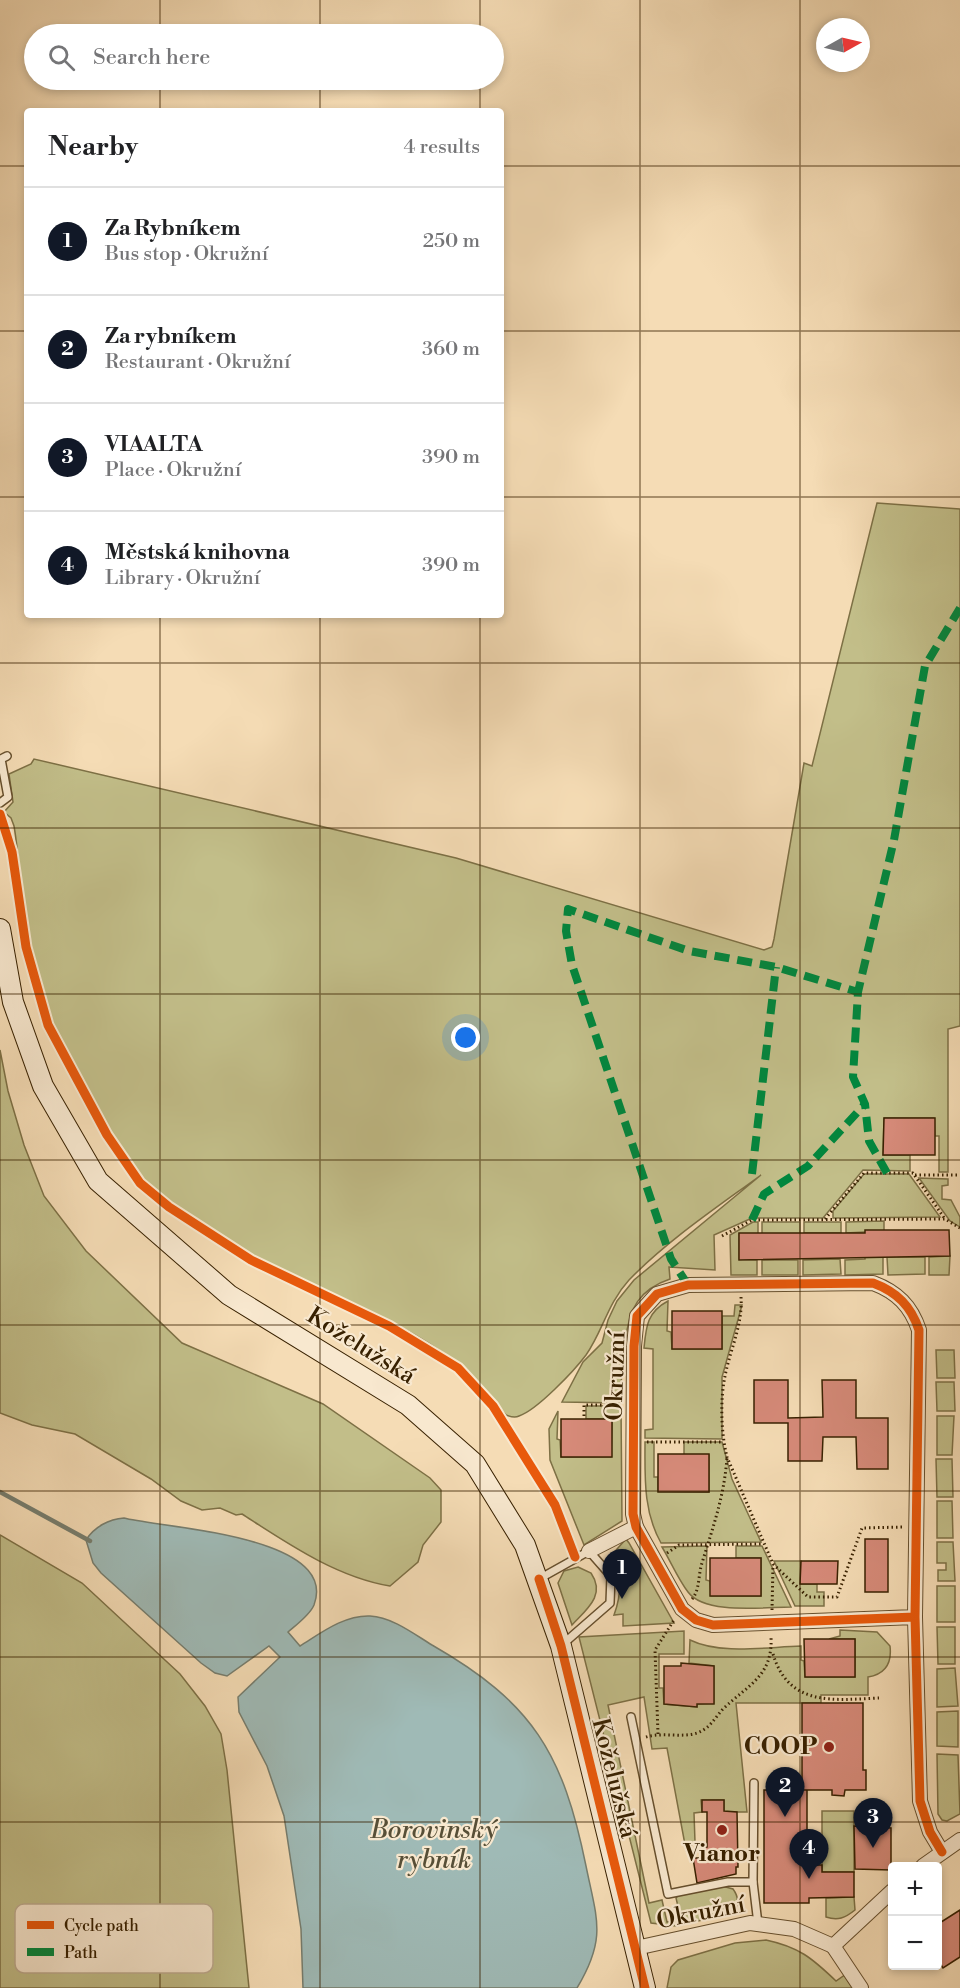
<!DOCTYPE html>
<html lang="en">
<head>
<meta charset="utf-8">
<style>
	body { margin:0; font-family:"Libre Bodoni",serif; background:#f2f2f2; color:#202124 }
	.controls { position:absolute; right:18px; bottom:18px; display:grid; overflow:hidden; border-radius:6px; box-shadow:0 3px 9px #0003 }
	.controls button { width:54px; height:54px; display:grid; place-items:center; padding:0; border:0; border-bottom:2px solid #e0e0e0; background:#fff; color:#202124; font:30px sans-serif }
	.compass { position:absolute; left:816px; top:18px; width:54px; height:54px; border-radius:50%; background:#fff; box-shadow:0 3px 9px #0003; rotate:82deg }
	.you { position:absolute; left:466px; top:1038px; width:21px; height:21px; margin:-15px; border:4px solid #fff; border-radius:50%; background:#1a73e8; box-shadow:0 0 0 9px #1a73e833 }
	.badge { display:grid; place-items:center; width:39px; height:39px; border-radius:50%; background:#111827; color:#fff; font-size:20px; font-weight:700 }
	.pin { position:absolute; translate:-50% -50px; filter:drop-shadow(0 2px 3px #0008) }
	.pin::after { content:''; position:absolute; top:32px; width:21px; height:18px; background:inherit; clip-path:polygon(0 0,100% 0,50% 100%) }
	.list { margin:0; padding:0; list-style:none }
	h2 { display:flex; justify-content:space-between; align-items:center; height:78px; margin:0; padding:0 24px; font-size:26px }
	h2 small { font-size:20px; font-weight:400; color:#757577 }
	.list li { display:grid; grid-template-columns:39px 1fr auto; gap:18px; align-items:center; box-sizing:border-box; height:108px; padding:0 24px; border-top:2px solid #e0e0e0 }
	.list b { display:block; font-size:22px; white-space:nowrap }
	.list p { margin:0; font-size:20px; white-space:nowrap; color:#757577 }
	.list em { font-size:20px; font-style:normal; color:#757577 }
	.icon { flex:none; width:33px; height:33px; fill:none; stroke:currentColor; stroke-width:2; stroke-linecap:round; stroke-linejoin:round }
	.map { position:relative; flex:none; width:960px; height:1988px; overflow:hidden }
	.search { position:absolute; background:#fff; box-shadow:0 3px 9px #0003; left:24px; top:24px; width:480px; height:66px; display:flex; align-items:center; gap:15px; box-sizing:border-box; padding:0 21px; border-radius:33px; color:#757577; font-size:22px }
	.panel { position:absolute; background:#fff; box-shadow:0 3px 9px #0003; left:24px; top:108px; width:480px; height:510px; border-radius:6px }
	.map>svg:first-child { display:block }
	.green { fill:#c2be89; stroke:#7d7045; stroke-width:1.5 }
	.water { fill:#9fbab6; stroke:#767d6e; stroke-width:1.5 }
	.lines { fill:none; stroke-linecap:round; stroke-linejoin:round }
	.stream { stroke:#767d6e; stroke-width:4.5 }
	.building { fill:#d68a79; stroke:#382101; stroke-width:1.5 }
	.lane-casing { stroke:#67502e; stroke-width:10 }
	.street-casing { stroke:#67502e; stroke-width:16 }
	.secondary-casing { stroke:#382101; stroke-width:22 }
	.path { stroke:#382101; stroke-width:3; stroke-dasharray:1.5 3; stroke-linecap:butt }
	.lane { stroke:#f8e8cf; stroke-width:7 }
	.street { stroke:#f8e8cf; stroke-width:14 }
	.secondary { stroke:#f8e8cf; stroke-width:20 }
	.quiet { stroke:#00873e; stroke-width:8; stroke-dasharray:15 8; stroke-linecap:butt }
	.cycleway-casing { stroke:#f8e8cf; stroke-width:13 }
	.cycleway { stroke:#e8590c; stroke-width:9 }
	.grid { fill:none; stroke:#382101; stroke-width:1.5; stroke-opacity:0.55 }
	.poi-dot { fill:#8f2418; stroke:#f8e8cf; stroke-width:2 }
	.labels { text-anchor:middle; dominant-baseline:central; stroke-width:4.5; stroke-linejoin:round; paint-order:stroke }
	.street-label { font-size:24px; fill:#382101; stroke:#f8e8cf }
	.poi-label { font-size:24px; font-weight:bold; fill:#382101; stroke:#f8e8cf; text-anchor:end }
	.water-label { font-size:26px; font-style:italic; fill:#574f37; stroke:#f8e8cf }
	.key { fill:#f8e8cf; stroke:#beac91; stroke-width:1.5 }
	.key-label { font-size:16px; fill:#382101 }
</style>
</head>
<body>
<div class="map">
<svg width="960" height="1988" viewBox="0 0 960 1988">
	<rect width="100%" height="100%" fill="#f5dcb5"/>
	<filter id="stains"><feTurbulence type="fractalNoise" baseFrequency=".00333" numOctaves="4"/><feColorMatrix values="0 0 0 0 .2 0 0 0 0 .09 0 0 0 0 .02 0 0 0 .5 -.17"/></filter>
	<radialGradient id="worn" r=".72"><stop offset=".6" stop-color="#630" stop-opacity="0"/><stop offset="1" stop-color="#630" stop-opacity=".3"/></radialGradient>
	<!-- green -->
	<g class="green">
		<path d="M877,503L960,509V1026L948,1029V1172H939V1136H935L934,1118H884L883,1155H910V1171L863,1170L823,1218H752L714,1235L715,1270L669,1267L670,1279C640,1289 628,1309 626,1340H622L621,1403L562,1402L583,1362L602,1343L608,1320L617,1301L634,1280L761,1175C716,1208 668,1240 629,1280C607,1304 603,1331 586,1355C574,1371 537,1410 519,1416C515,1418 511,1417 506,1415C491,1398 475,1377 457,1363C409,1325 347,1302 293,1276C247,1254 198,1230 160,1197C104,1149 43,1020 28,948C20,908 21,866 14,826L11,818L4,812L13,802L9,774L31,764L34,759L456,858L764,950L772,947L774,939L804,763L812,766Z"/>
		<path d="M0,1050L8,1091L24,1145L44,1196L86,1251L182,1343L323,1404L430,1478L441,1490V1522L423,1545L418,1562L390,1586C336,1577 287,1543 242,1514L236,1515L220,1508L202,1510L181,1501L151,1479L75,1434L32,1425L0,1413Z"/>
		<path d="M864,1174H909L940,1217L833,1218V1211Z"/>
		<path d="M919,1178L948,1179V1185L942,1186V1199L951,1200L960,1217V1227L950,1221Z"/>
		<path d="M884,1221V1231L846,1233V1222Z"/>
		<path d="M753,1222H758V1234H739V1259L757,1260V1275H731L730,1235Z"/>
		<rect x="762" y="1222" width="38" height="12"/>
		<rect x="804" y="1222" width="37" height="11"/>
		<path d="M950,1256L949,1275H929V1257Z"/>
		<path d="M865,1257H883V1274L845,1275V1260L865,1259Z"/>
		<path d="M887,1257H925V1274L888,1275Z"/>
		<path d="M840,1259L841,1274L803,1275V1260Z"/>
		<rect x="762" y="1260" width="36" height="15"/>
		<path d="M668,1301L667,1331L671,1332L672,1349H722V1316H734L735,1305H742L722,1377V1439L645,1438V1430L653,1429V1349L644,1348C646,1327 647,1312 668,1301Z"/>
		<path d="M936,1350H954L955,1378H937Z"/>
		<path d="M936,1382H954L955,1411H937Z"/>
		<path d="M586,1406H621L622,1521L584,1545L550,1460L549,1429L558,1411L557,1439L560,1440L561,1457H611L612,1419H586Z"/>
		<path d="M937,1416H954L952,1455H937Z"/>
		<path d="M645,1442H654V1477H658V1491L709,1492V1455H684V1442H722L732,1479L761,1542L661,1543C643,1511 645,1477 645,1442Z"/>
		<path d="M936,1459H952L953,1497H937Z"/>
		<path d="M937,1501H952L953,1538H937Z"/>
		<path d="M0,1535L82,1583L180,1674L205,1706L221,1734L227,1770L249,1988H0Z"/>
		<path d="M626,1539L629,1543L674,1623L623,1626V1614L614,1615C622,1593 622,1578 609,1558Z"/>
		<path d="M937,1542H953L955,1581H938V1570H946V1563H937Z"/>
		<path d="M707,1546L706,1580L710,1581L711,1596H761V1558H736V1546H762L791,1607C764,1607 705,1615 688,1592C678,1579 671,1562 662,1547Z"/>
		<path d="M774,1561H801V1584H817V1592H824V1606H795Z"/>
		<path d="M578,1567L591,1573C606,1595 587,1609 572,1625L558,1583L564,1571Z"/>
		<rect x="937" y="1586" width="18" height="36"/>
		<path d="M937,1627H955V1664H938Z"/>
		<path d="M840,1630L877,1632L890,1646C892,1663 886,1674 868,1677V1695H821V1703H736L747,1812H724V1800H701L702,1812L694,1813L695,1842L686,1850L667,1748L652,1749L644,1697L608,1705L649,1903L662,1900L667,1922L681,1919L676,1898L680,1893L722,1886L733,1889C739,1897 739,1905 733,1913L676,1926L651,1923L579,1637L684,1631V1654H659V1688H663L664,1704L697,1707V1704L714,1703V1666L689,1663L690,1640C721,1655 766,1647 801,1646V1660L804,1661L805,1677H855V1639H829L840,1636Z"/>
		<path d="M955,1668L958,1706L937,1707V1669Z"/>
		<path d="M958,1711V1747L937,1746V1712Z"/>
		<path d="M937,1754L958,1755L960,1814L947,1821L942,1820L938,1814Z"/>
		<rect x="822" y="1811" width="32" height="61"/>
		<path d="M854,1897L855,1910C845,1918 838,1921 826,1917V1898Z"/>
		<path d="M766,1940C799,1947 812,1958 836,1981L849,1972L861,1988H667L671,1967L678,1960L735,1943Z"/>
	</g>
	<!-- water -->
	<path class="water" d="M124,1518C162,1528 340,1535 314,1605C310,1615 296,1625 288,1632L300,1646C321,1633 344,1615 370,1616C392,1617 414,1634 432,1645C533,1703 563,1753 586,1866C597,1920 607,1938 577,1988H303L301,1929L284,1816L267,1766L239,1712L238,1697L280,1657L269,1646L227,1676L215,1673L201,1663L101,1573L93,1563L86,1540C94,1527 109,1519 124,1518Z"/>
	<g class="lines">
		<!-- stream -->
		<path class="stream" d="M0,1492L90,1541"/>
	</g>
	<!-- building -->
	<g class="building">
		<path d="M884,1118H935V1155H883Z"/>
		<path d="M865,1230H949L950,1256L739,1260V1233H865Z"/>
		<rect x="672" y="1311" width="50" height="38"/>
		<path d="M754,1380H788V1418L823,1417L822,1380H856V1418H888V1469H857L856,1437H823L822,1461H788V1423H754Z"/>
		<rect x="561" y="1419" width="51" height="38"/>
		<rect x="658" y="1454" width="51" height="38"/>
		<rect x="865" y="1539" width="23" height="53"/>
		<rect x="710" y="1558" width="51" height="38"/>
		<path d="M801,1561H838L837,1584H800Z"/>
		<path d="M804,1639H855V1677H805Z"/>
		<path d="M681,1663L714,1666V1704H697V1707L664,1704V1666H681Z"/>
		<path d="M802,1703H863V1770H866V1790H845L844,1796L832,1795V1790H804H807V1860H809V1865H822V1872H854V1897L809,1898V1903H764V1790H802Z"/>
		<path d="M702,1800H724V1811L737,1812L738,1867H736V1874L697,1883L693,1858H702V1847H707V1812H702Z"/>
		<path d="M854,1826L891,1828V1870L855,1869Z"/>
		<path d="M960,1910V1957L943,1968L938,1959V1924Z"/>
	</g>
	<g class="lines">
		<!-- lane casing -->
		<g class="lane-casing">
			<g id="lane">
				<path d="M0,803L8,797L1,759L7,756"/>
				<path d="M539,1579L589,1551L611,1576L610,1603L563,1644"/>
				<path d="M631,1717L668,1894L728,1882H753"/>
				<path d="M754,1783L753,1882L758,1924"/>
			</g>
		</g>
		<!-- street casing -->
		<g class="street-casing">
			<g id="street">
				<path d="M589,1551L636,1527"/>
				<path d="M915,1617L713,1625L696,1620L682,1609L636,1527L633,1514L634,1346L637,1316L657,1294L688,1285L873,1283C897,1292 911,1306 919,1330L915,1617L920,1801L930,1832L942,1852"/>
				<path d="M923,1866L960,1840"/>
				<path d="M833,1946L892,1891"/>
				<path d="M833,1946L861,1988"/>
				<path d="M636,1948L750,1923L794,1929L833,1946"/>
			</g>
		</g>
		<!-- secondary casing -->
		<g class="secondary-casing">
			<path id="secondary" d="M0,929L13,1002L43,1086L98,1181L229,1295L408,1405L475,1464L525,1545L561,1646L645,1988"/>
		</g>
		<!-- path -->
		<g class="path">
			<path d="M915,1175H960"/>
			<path d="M825,1219L864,1173H913L945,1219"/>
			<path d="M722,1236L752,1220L945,1219L960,1228"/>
			<path d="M741,1297C743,1324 730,1350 725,1376C720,1400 721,1433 727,1457L773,1564L808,1597H837L862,1528L903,1527"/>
			<path d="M584,1416V1405H619"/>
			<path d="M647,1442H723"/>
			<path d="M667,1553L679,1545L762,1544"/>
			<path d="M692,1599C700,1590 698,1575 702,1563C713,1527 724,1497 727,1458"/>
			<path d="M772,1610L773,1565"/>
			<path d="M773,1654C789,1707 833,1700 879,1698"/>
			<path d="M658,1734L655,1650L674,1620"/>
			<path d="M646,1737C662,1732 682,1738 697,1733C711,1728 715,1717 724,1708C748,1685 773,1676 771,1637"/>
		</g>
		<!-- lane -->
		<use href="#lane" class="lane"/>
		<!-- street -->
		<use href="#street" class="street"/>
		<!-- secondary -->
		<use href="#secondary" class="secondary"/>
		<!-- quiet -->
		<g class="quiet">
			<path d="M887,1173L869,1141L865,1104L853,1077L858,992L894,840L925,666L960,608"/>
			<path d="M752,1174L776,967"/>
			<path d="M752,1220L764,1194L808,1166L865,1104"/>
			<path d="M688,1285L671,1259L572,965L566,931L568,909L689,951L776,967L858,992"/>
		</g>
		<!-- cycleway casing -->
		<g class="cycleway-casing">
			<g id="cycleway">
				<path d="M0,814L12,852L26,947L48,1025L107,1135L140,1183L169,1207L251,1260L389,1326L458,1368L493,1406L555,1505L575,1557"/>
				<path d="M539,1579L561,1646L645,1988"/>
				<path d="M915,1617L713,1625L696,1620L682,1609L636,1527L633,1514L634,1346L637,1316L657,1294L688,1285L873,1283C897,1292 911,1306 919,1330L915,1617L920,1801L930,1832L942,1852"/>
			</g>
		</g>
		<!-- cycleway -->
		<use href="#cycleway" class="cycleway"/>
	</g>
	<!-- grid -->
	<path class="grid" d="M160,0V34M320,0V34M480,0V34M640,0V1988M800,0V1988M160,80V111M320,80V111M480,80V111M0,166H27M501,166H960M0,331H27M501,331H960M0,497H27M501,497H960M160,615V1988M320,615V1988M480,615V1988M0,663H960M0,828H960M0,994H960M0,1160H960M0,1325H960M0,1491H960M0,1657H960M0,1822H960"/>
	<!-- markers -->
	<g class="poi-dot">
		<circle cx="829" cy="1747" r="6"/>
		<circle cx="722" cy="1830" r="6"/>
	</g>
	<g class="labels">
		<!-- street labels -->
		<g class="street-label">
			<text transform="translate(361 1346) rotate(32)">Koželužská</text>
			<text transform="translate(616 1376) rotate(-88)">Okružní</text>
			<text transform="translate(614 1778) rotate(76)">Koželužská</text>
			<text transform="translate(701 1913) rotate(-11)">Okružní</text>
		</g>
		<!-- poi labels -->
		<g class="poi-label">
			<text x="817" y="1747">COOP</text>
			<text x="722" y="1854" text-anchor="middle">Vianor</text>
		</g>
		<!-- water labels -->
		<g class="water-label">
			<text x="434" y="1830">Borovinský<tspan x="434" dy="30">rybník</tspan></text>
		</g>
	</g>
	<!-- legend -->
	<rect x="15" y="1904" width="198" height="69" rx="9" class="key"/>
	<rect x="27" y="1921" width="27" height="8" fill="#e8590c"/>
	<rect x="27" y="1948" width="27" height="8" fill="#00873e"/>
	<g class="key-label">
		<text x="64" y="1931">Cycle path</text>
		<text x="64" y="1958">Path</text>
	</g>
	<rect width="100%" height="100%" filter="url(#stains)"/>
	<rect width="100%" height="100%" fill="url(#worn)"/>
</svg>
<div class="controls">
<button>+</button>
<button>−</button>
</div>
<svg class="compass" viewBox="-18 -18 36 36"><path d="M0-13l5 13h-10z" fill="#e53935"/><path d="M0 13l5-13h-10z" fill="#757577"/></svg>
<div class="you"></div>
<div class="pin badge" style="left:622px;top:1599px">1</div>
<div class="pin badge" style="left:785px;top:1817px">2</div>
<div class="pin badge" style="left:873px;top:1848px">3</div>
<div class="pin badge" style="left:809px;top:1879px">4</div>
<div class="search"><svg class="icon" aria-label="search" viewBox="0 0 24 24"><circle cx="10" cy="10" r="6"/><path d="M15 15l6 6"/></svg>Search here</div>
<section class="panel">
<h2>Nearby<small>4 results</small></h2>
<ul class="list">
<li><span class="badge">1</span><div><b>Za Rybníkem</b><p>Bus stop · Okružní</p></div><em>250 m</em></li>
<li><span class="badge">2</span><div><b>Za rybníkem</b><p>Restaurant · Okružní</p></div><em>360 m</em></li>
<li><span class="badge">3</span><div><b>VIAALTA</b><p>Place · Okružní</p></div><em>390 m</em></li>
<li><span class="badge">4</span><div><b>Městská knihovna</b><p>Library · Okružní</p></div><em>390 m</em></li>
</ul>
</section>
</div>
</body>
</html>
